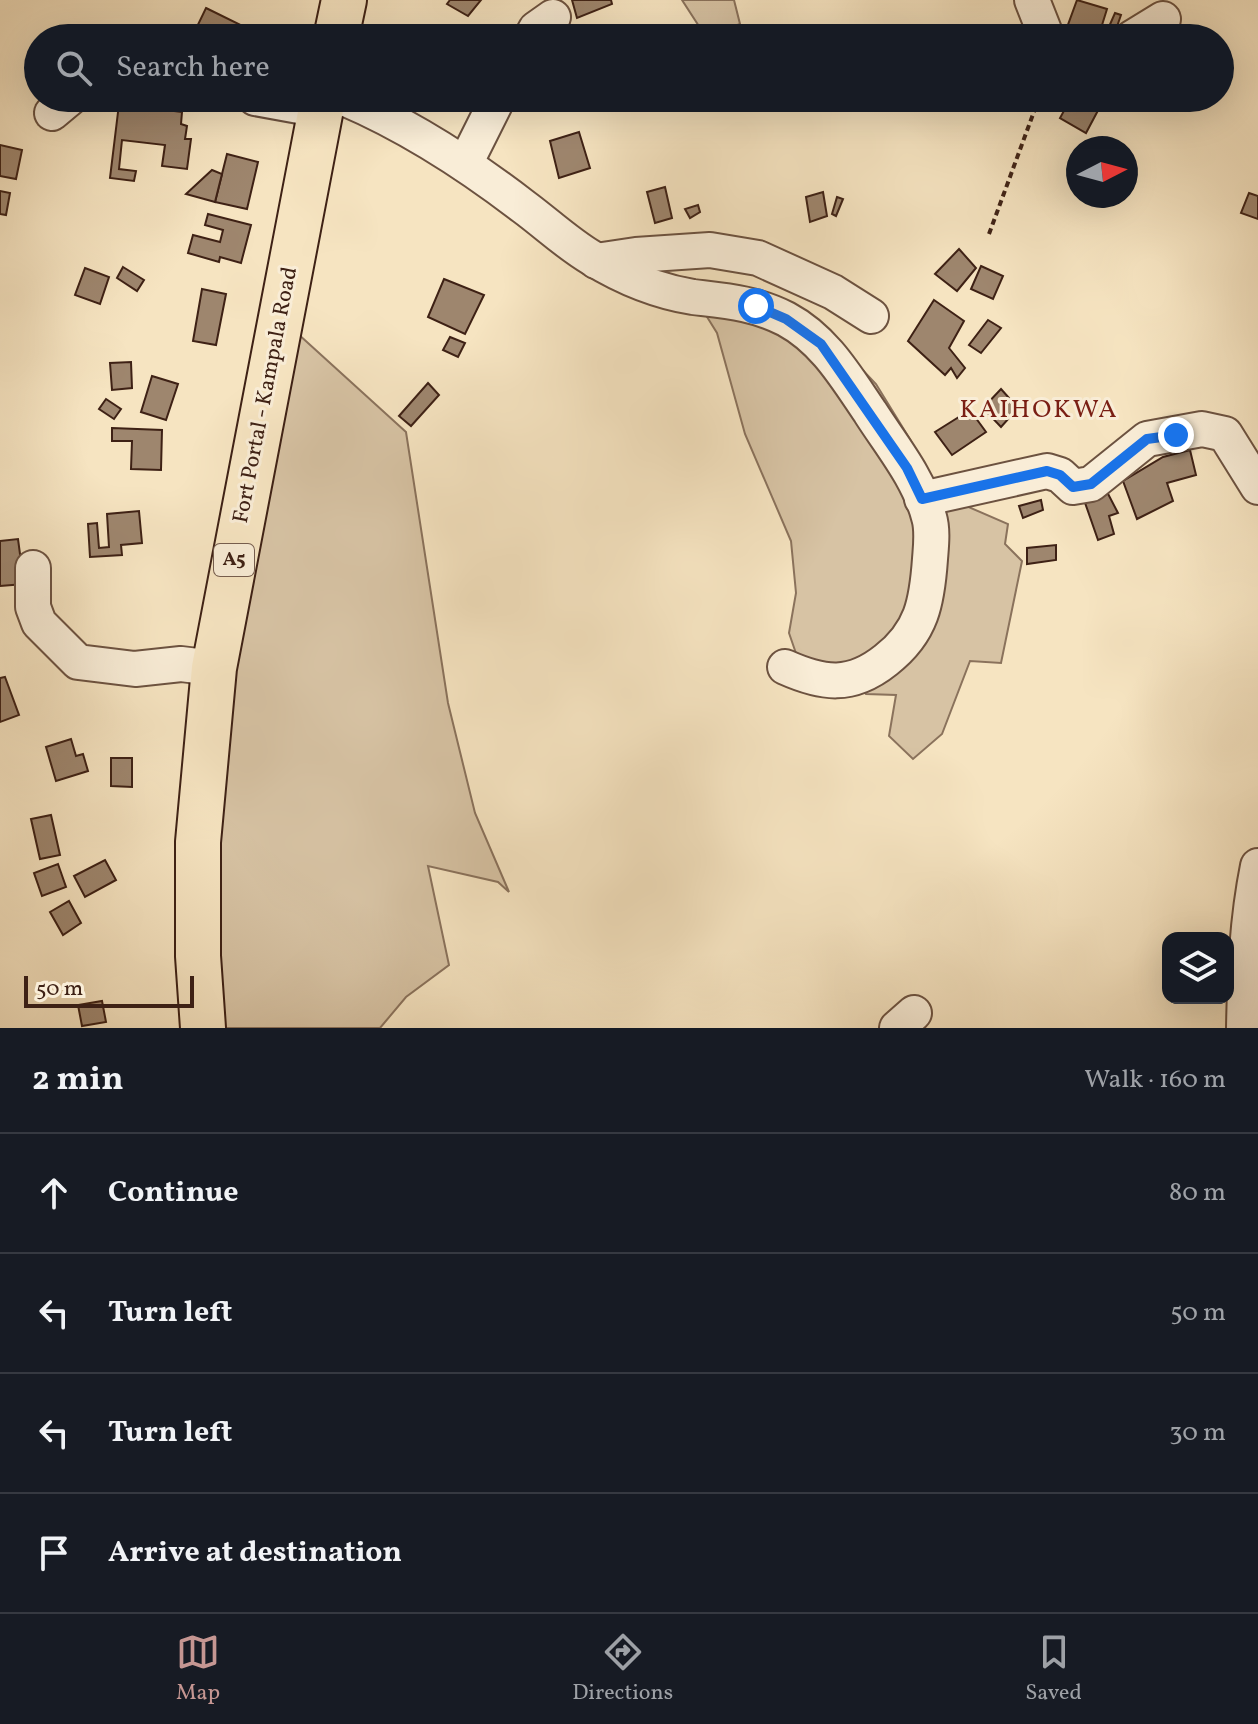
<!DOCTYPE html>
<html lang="en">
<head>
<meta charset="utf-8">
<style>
	body { margin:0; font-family:Vollkorn,serif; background:#20242c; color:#f1f3f6 }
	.controls { position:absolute; right:24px; bottom:24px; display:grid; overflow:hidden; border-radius:16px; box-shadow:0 8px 32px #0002 }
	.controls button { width:72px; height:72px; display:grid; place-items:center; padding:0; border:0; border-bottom:2px solid #363941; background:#171b24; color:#f1f3f6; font:40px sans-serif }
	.compass { position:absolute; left:1066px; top:136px; width:72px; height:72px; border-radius:50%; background:#171b24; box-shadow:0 8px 32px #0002; rotate:84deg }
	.scale { position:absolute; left:24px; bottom:20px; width:170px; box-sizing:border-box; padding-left:8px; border:4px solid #3e2115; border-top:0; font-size:22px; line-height:28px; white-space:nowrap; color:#3e2115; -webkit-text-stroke:6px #f9edd7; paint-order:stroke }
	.stop { position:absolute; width:24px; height:24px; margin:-18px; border:6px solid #1a73e8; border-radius:50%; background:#fff }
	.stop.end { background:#1a73e8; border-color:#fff; box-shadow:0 2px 8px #0008 }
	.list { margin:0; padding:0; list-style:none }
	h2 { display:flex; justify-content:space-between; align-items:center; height:104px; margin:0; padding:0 32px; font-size:34px }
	h2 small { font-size:26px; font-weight:400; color:#9ea1a6 }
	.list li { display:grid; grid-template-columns:52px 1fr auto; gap:24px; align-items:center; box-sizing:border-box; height:120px; padding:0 32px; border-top:2px solid #363941 }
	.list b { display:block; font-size:30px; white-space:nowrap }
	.list em { font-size:26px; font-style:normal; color:#9ea1a6 }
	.icon { flex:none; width:44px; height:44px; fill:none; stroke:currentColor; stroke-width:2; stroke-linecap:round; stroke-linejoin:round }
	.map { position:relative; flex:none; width:1258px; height:1028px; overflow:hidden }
	.search { position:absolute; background:#171b24; box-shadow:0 8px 32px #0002; left:24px; right:24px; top:24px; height:88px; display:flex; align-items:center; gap:20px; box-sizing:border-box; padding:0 28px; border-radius:44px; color:#9ea1a6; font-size:30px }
	.sheet { height:584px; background:#171b24 }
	nav { display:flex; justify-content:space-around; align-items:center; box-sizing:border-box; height:112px; border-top:2px solid #363941; background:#171b24; font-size:22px; color:#9ea1a6 }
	nav a { display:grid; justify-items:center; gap:4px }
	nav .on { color:#c59692 }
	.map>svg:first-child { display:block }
	.green { fill:#d7c3a4; stroke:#8a725c; stroke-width:2 }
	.building { fill:#9e866e; stroke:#3e2115; stroke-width:2 }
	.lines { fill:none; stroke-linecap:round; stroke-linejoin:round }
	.minor-casing { stroke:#6c5240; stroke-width:38 }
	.highway-casing { stroke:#3e2115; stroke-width:48 }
	.path { stroke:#3e2115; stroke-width:4; stroke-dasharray:6 4; stroke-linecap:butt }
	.minor { stroke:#f9edd7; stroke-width:34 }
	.highway { stroke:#f6e4c1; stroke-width:44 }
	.route { stroke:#1a73e8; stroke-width:10 }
	.labels { text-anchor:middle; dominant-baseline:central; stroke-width:6; stroke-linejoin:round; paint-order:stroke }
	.shield { fill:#f9edd7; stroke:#765e4f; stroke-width:2 }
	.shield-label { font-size:20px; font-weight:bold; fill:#3e2115 }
	.street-label { font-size:22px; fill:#3e2115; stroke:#f9edd7 }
	.quarter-label { font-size:26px; letter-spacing:2px; fill:#7a1f14; stroke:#f9edd7 }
</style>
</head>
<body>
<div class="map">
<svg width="1258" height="1028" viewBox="0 0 1258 1028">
	<rect width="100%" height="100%" fill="#f6e4c1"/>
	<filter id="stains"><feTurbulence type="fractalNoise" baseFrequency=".0025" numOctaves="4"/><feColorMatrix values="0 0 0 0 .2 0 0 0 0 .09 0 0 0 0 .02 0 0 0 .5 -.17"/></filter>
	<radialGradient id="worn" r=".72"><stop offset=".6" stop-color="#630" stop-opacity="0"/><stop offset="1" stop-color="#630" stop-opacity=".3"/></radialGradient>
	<!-- green -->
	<g class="green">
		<path d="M682,0H734L740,24L706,37Z"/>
		<path d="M682,277L753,292L826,331L876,384L911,441L935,507L943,496L1008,524L1005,544L1022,561L1001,663L970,661L942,734L913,759L889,736L896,695L866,694L858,683L801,668L789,633L796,593L791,541L745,434L717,333L699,304L668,295Z"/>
		<path d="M297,333L406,432L448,703L475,813L509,892L498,882L428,866L449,965L406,997L380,1028H209L226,708Z"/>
	</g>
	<!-- building -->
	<g class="building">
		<path d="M450,0H481L468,16L447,4Z"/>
		<path d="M572,0H611L612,4L577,18Z"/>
		<path d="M1077,0L1107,9L1098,38H1080L1065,33Z"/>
		<path d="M206,8L255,32L252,38H200L193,35Z"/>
		<path d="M1115,13L1121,15L1113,38H1104Z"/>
		<path d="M408,98H434L428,109L407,100Z"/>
		<path d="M1071,98H1099L1103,101L1086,133L1060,118Z"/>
		<path d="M119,104L182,112L181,124L187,126L185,139H191L187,169L162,166L165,145L122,140L119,169L136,171L134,181L110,178Z"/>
		<path d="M579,132L590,168L559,178L550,141Z"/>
		<path d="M0,145L22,150L16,179L0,176Z"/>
		<path d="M227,154L258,162L247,209L215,202Z"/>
		<path d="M212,170L222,174L215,202L186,194Z"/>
		<path d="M665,187L672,218L655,223L647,192Z"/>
		<path d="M0,191L10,193L6,215L0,214Z"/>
		<path d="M823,192L827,216L810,222L806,197Z"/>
		<path d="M1249,193L1258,196V219L1241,213Z"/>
		<path d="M837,197L843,199L836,216L832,214Z"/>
		<path d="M698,205L700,212L690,218L685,209Z"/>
		<path d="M208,214L251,225L241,263L220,257L219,262L188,253L193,235L220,242L223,230L205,225Z"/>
		<path d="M959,249L976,268L957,291L935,274Z"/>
		<path d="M981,266L1003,276L993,299L971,289Z"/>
		<path d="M123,267L144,280L137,291L117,278Z"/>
		<path d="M85,268L109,277L100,304L75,295Z"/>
		<path d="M444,279L484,295L465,334L428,317Z"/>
		<path d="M202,289L226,294L216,345L193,341Z"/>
		<path d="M934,300L964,321L949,348L965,368L957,378L951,368L945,375L908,341Z"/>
		<path d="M988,320L1001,328L981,353L969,345Z"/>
		<path d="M450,337L465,343L458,357L443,350Z"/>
		<path d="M131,362L132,388L112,390L110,363Z"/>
		<path d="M152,376L178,384L166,420L141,412Z"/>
		<path d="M428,383L439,395L411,426L399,416Z"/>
		<path d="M1001,389L1018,408L1001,427L983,408Z"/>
		<path d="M106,399L121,409L114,419L99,409Z"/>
		<path d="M970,410L986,432L952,455L935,432Z"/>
		<path d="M112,428L162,430L161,470L131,469L132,441H112Z"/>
		<path d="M1190,450L1196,475L1167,483L1173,501L1137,519L1123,481L1163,457Z"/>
		<path d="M1105,488L1118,513L1109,516L1114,534L1098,540L1083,497Z"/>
		<path d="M1041,500L1043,510L1023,518L1019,506Z"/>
		<path d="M139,511L142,543L121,545L122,555L90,557L88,524L97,523L99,548L109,547L107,514Z"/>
		<path d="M18,539L24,584L0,586V541Z"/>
		<path d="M1056,545V560L1027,564V548Z"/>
		<path d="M5,677L19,715L0,722V678Z"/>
		<path d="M71,739L76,756L83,754L88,771L56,781L46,747Z"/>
		<path d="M111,758H132V787L111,786Z"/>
		<path d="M51,815L60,855L40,859L31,819Z"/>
		<path d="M105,860L116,880L85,897L74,876Z"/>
		<path d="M58,864L66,887L42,896L34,873Z"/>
		<path d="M69,901L81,923L63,935L50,912Z"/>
		<path d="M102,1001L106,1022L82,1026L78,1005Z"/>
	</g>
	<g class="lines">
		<!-- minor casing -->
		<g class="minor-casing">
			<g id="minor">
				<path d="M1032,0L1047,38"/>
				<path d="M531,38L536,29L553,17"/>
				<path d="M1132,38L1163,19"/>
				<path d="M255,98L321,110"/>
				<path d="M344,98C410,126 468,164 524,207C547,224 568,244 592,258C623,277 656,291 693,297C726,301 755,303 786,319C825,340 846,377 870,412C891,445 919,478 929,517C933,530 931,546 930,559C927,602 922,632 886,660C851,688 823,684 785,667"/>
				<path d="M52,113L70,98"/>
				<path d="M465,164L498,98"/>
				<path d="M596,261L636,255L710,250L758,258L833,292L871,316"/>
				<path d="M922,499L1047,471L1060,475L1073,487L1091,484L1147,439L1202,429L1225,434L1258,487"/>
				<path d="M33,568V607L39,623L78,662L135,669L181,664L214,668"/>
				<path d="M897,1028L914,1013"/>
				<path d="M1244,1028C1245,973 1247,921 1258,866"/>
			</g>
		</g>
		<!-- highway casing -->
		<g class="highway-casing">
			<g id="highway">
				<path d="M336,38L344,0"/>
				<path d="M203,1028L198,956V842L214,668L323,98"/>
			</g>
		</g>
		<!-- path -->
		<path class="path" d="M989,234L1039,98"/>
		<!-- minor -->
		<use href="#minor" class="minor"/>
		<!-- highway -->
		<use href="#highway" class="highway"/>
	</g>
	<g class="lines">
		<!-- route -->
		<path class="route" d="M756,306L786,319L821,344L907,468L922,499L1047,471L1060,475L1073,487L1091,484L1147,439L1176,435"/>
	</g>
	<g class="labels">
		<!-- shield labels -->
		<rect class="shield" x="214" y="544" width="40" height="32" rx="6"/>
		<g class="shield-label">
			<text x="234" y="560">A5</text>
		</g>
		<!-- street labels -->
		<g class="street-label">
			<text transform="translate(266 395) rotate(-79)">Fort Portal - Kampala Road</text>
		</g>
		<!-- quarter labels -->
		<g class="quarter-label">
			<text x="1039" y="410">KAIHOKWA</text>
		</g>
	</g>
	<rect width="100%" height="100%" filter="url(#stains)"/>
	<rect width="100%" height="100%" fill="url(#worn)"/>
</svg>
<div class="controls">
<button><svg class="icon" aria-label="layers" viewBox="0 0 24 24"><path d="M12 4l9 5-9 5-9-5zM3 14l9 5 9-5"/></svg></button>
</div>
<svg class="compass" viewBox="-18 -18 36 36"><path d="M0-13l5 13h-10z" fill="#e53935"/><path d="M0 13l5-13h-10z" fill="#9ea1a6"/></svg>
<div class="scale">50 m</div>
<div class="stop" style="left:756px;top:306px"></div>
<div class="stop end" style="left:1176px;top:435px"></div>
<div class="search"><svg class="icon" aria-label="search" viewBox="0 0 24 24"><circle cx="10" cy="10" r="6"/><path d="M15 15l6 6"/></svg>Search here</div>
</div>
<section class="sheet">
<h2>2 min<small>Walk · 160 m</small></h2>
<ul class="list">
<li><svg class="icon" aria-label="ahead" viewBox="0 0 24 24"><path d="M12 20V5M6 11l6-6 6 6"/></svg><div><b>Continue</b></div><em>80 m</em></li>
<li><svg class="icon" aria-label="left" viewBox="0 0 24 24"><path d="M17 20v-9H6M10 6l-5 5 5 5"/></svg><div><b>Turn left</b></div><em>50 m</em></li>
<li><svg class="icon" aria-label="left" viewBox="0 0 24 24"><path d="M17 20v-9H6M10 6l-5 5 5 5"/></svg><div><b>Turn left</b></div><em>30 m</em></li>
<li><svg class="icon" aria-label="arrive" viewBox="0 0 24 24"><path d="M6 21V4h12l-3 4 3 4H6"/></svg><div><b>Arrive at destination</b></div></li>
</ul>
</section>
<nav>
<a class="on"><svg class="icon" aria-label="map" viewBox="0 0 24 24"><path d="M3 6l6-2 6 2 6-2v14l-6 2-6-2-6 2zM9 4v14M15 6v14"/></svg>Map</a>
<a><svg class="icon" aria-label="directions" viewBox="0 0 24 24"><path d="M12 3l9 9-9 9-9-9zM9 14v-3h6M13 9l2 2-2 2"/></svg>Directions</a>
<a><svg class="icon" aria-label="saved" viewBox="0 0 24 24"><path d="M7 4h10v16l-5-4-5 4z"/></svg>Saved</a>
</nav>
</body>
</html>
